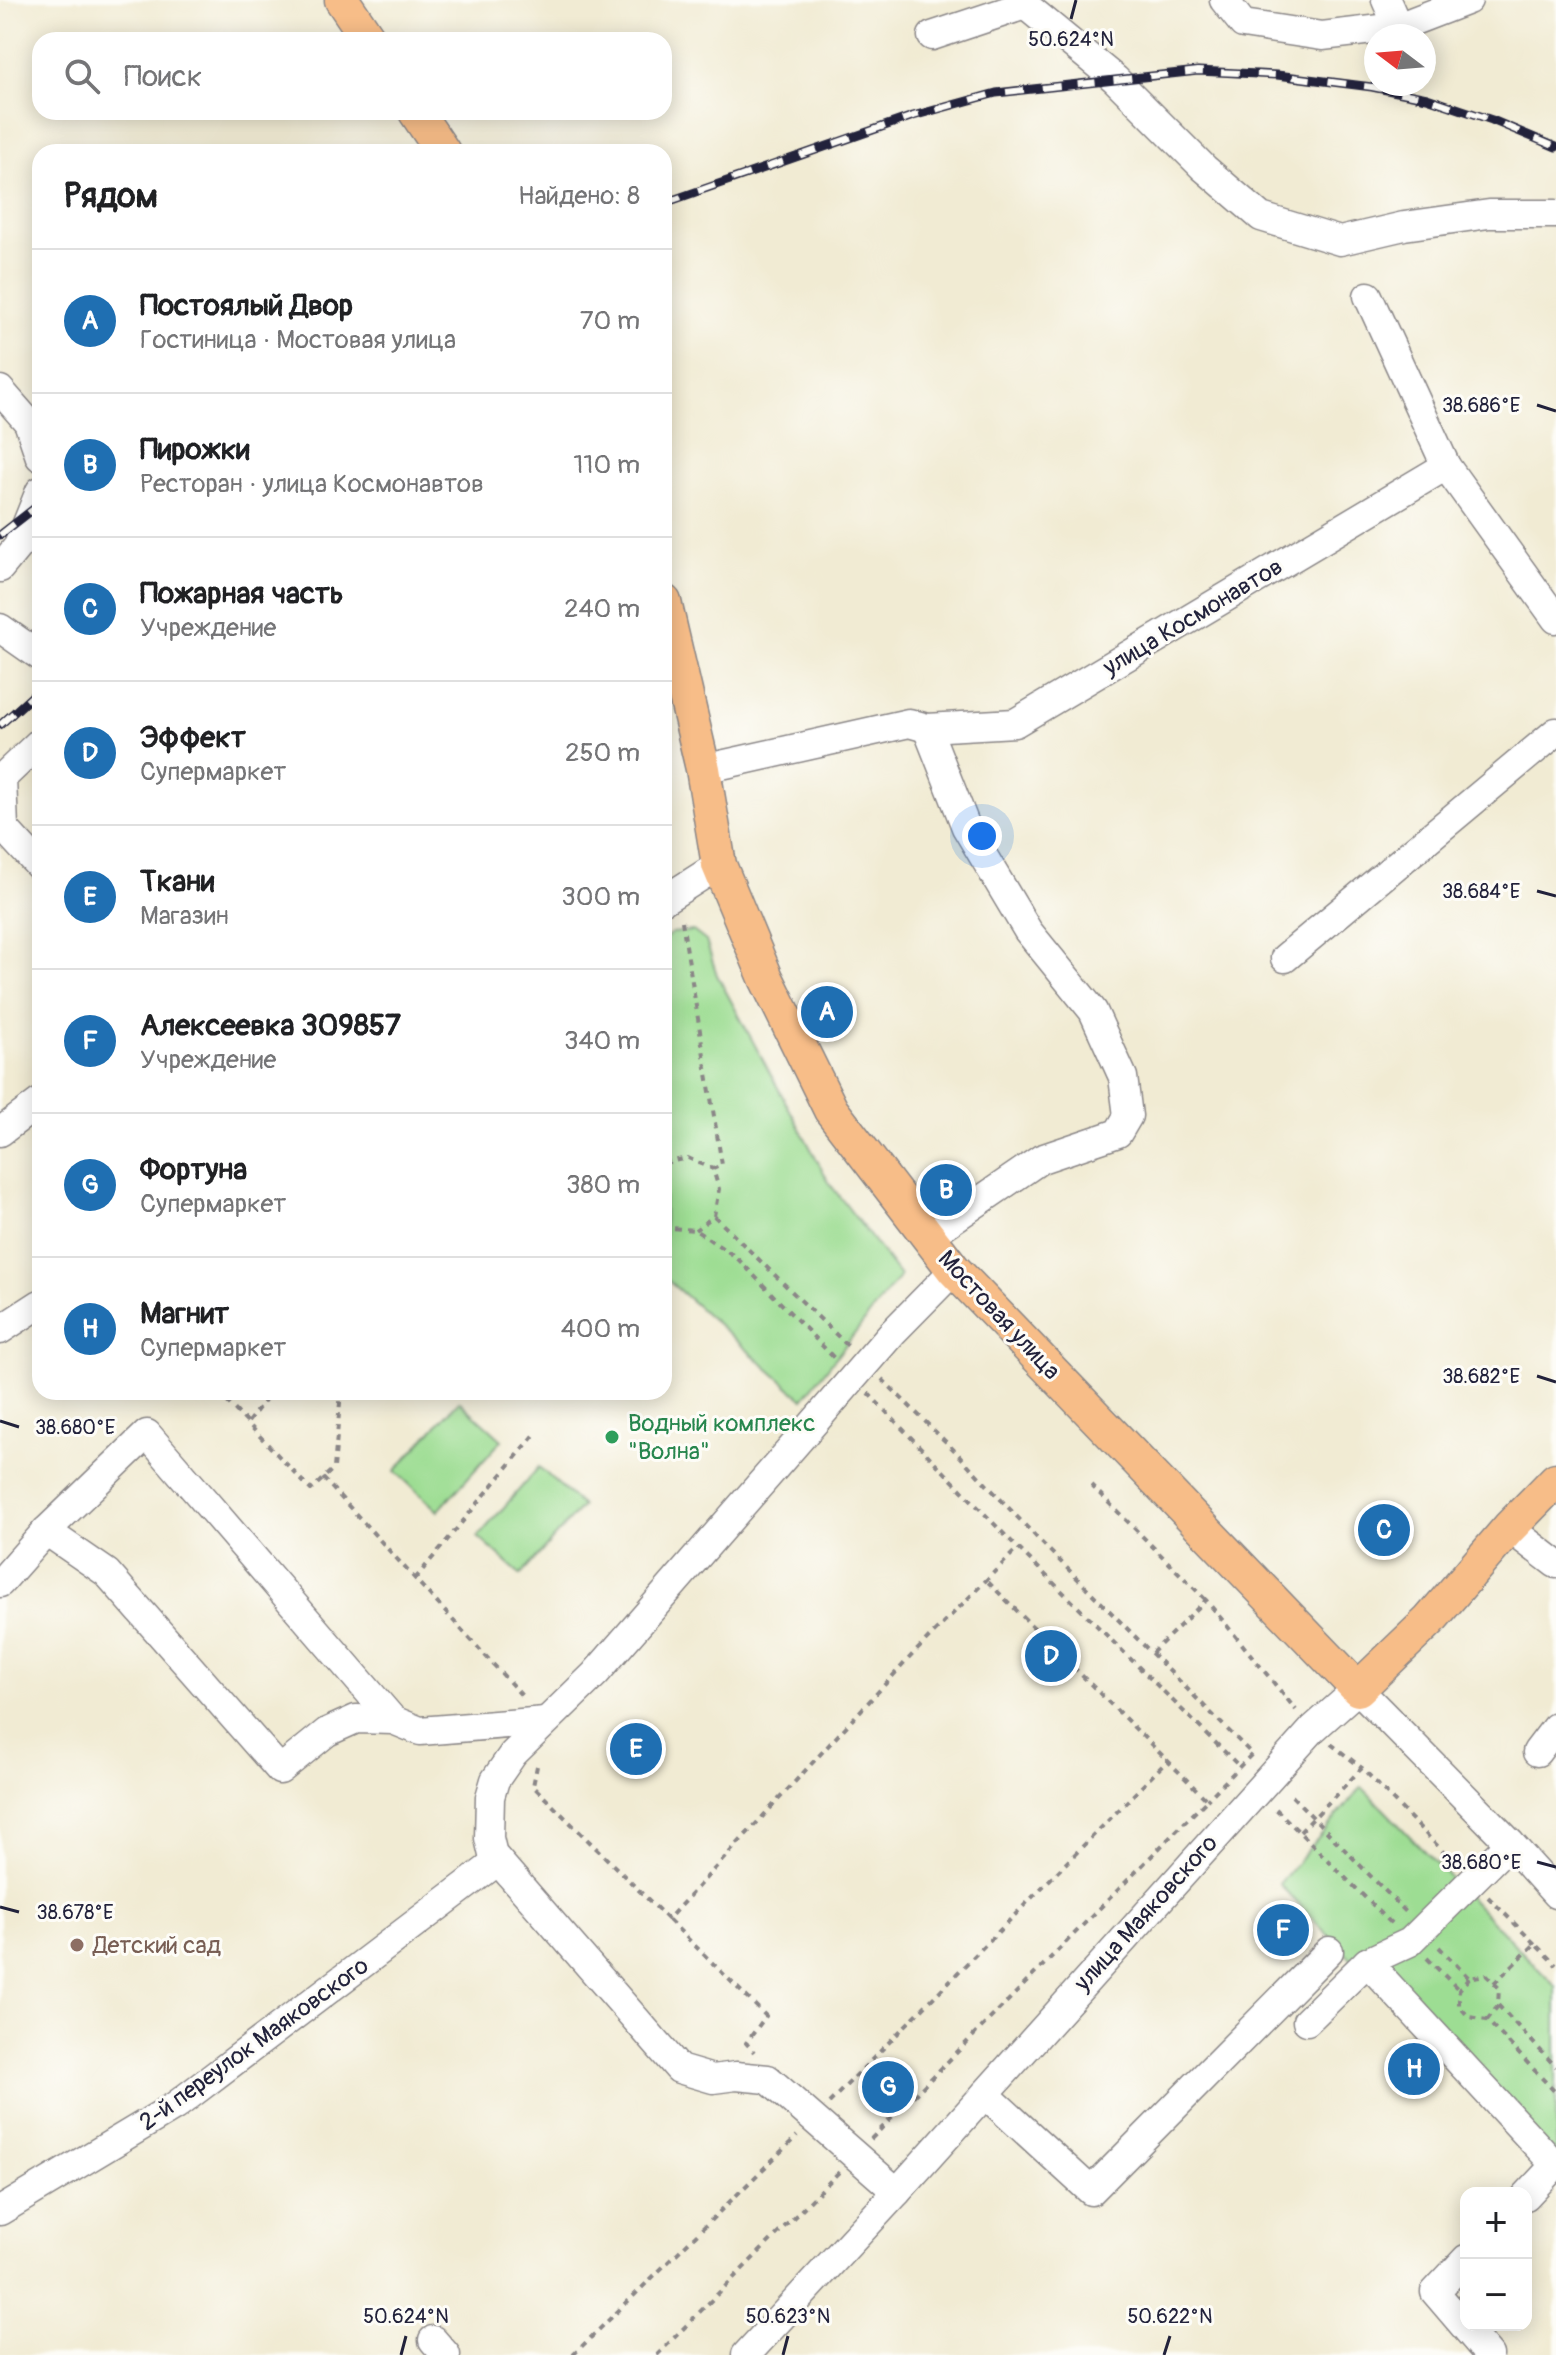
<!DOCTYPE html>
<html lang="ru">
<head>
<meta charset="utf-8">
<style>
	body { margin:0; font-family:Pangolin,sans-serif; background:#f6f6f6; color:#202124 }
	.controls { position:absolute; right:24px; bottom:24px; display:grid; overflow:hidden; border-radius:16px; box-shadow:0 4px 20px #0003 }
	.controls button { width:72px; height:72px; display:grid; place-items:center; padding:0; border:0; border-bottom:2px solid #e0e0e0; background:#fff; color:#202124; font:40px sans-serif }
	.compass { position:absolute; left:1364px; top:24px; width:72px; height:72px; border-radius:50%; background:#fff; box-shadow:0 4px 20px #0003; rotate:286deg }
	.you { position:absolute; left:982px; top:836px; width:28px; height:28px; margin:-20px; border:6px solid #fff; border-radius:50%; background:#1a73e8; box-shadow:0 0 0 12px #1a73e833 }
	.badge { display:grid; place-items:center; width:52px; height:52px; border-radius:50%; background:#1f6fb2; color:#fff; font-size:26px; font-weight:700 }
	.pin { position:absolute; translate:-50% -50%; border:4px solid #fff; box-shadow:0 2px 8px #0006 }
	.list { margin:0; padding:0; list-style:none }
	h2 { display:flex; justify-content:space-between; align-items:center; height:104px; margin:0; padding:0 32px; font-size:34px }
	h2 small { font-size:26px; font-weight:400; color:#757577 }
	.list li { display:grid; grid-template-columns:52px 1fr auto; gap:24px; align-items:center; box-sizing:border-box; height:144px; padding:0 32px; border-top:2px solid #e0e0e0 }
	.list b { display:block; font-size:30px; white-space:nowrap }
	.list p { margin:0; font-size:26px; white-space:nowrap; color:#757577 }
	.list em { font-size:26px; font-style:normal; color:#757577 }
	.icon { flex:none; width:44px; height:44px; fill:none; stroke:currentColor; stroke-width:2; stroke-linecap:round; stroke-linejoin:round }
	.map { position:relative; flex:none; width:1556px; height:2355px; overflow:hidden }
	.search { position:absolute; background:#fff; box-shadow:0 4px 20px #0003; left:32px; top:32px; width:640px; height:88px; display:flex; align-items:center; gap:20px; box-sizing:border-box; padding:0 28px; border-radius:24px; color:#757577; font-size:30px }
	.panel { position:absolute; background:#fff; box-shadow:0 4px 20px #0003; left:32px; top:144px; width:640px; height:1256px; border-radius:24px }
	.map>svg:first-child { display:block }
	.green { fill:#9ddd93; stroke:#608067; stroke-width:2 }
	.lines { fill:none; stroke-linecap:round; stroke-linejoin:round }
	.minor-casing { stroke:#8a8687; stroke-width:31 }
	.major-casing { stroke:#8a8687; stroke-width:37 }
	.path { stroke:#8a8687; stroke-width:4; stroke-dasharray:6 6; stroke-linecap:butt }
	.minor { stroke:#fff; stroke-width:28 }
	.major { stroke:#f7bd88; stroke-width:34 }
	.rail-casing { stroke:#22223b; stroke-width:9 }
	.rail { stroke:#fdfcf7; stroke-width:6; stroke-dasharray:18; stroke-linecap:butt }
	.ticks { fill:none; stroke:#22223b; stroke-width:3 }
	.leisure-dot { fill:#2e9e5b; stroke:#fdfcf7; stroke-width:3 }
	.education-dot { fill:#8d6e63; stroke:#fdfcf7; stroke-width:3 }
	.labels { text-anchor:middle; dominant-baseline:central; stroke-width:6; stroke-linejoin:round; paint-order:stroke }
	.street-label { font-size:24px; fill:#22223b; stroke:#fdfcf7 }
	.leisure-label { font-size:24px; fill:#27864d; stroke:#fdfcf7; text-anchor:start }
	.education-label { font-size:24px; fill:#785e54; stroke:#fdfcf7; text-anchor:start }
	.ticks-label { font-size:20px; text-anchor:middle; fill:#22223b; stroke:#fdfcf7; stroke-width:6; stroke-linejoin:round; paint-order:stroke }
</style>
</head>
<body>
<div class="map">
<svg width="1556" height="2355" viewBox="0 0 1556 2355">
	<rect width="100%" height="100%" fill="#fdfcf7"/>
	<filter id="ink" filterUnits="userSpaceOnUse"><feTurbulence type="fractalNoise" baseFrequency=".0125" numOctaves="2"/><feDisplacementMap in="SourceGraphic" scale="16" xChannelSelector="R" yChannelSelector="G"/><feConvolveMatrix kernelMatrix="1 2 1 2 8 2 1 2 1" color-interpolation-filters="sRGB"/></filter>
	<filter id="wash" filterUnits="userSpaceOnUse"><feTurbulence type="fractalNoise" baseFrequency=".006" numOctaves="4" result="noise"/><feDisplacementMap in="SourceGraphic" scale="32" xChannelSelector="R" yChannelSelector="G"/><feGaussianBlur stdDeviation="1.8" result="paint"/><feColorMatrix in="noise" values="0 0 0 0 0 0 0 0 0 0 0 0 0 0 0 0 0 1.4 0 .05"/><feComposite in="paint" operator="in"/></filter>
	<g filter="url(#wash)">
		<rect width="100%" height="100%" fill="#f1ebd3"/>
		<!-- green -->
		<g class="green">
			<path d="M693,931L706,941L717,975L830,1184L900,1276L803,1399L664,1277V939L672,933Z"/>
			<path d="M459,1401L502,1440L438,1511L395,1471Z"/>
			<path d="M539,1467L582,1506L521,1575L478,1537Z"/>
			<path d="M1362,1787L1556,1987V2172L1279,1884Z"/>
		</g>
	</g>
	<g filter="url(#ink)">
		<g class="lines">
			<!-- minor casing -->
			<g class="minor-casing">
				<g id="minor">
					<path d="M1224,0L1243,24L1322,36L1398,27L1468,0"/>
					<path d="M1386,0L1398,27"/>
					<path d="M932,36L1025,5L1115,79L1204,168L1261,217L1340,241L1404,226L1489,214H1556"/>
					<path d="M1368,296L1446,466L1556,619"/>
					<path d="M0,390L28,422L40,457"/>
					<path d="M0,568L18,546L40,491"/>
					<path d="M0,628L40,656"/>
					<path d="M40,742L2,778L4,828L40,867"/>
					<path d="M703,769L909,723L927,728L1015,723L1446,466"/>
					<path d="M664,900L719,865"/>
					<path d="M1285,958L1556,732"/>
					<path d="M0,1132L40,1102"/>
					<path d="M927,1237L1041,1159L1118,1133L1128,1116L1123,1077L1093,1011L1028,931L966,827L927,728"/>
					<path d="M0,1330L40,1304"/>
					<path d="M1509,1528L1556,1564"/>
					<path d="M46,1531L147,1434L393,1720"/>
					<path d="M0,1583L46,1531L107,1573L280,1770L327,1732L356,1719L393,1720L420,1731L545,1721"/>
					<path d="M1537,1752L1556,1727"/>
					<path d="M1367,1962L1555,2165"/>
					<path d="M1307,2021L1367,1962L1410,1942L1510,1843"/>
					<path d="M985,2094L1091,2191L1329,1951"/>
					<path d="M897,2192L768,2079L736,2076L713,2079L679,2069L493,1855L489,1838L490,1797L495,1780L513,1754L595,1674L892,1333L954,1270"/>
					<path d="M1526,2196L1556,2164"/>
					<path d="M0,2211L175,2106L498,1861"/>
					<path d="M1466,2259L1435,2292L1489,2355"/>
					<path d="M433,2340L446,2355"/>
					<path d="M746,2355L897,2192L1313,1729L1358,1689L1510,1843L1556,1894"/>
				</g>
			</g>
			<!-- major casing -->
			<g class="major-casing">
				<g id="major">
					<path d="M342,0L369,40"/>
					<path d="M416,112L443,152"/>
					<path d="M664,602L703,769L719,865L766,978L831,1110L954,1270L1358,1689L1429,1621L1509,1528L1556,1480"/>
				</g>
			</g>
			<!-- path -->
			<g class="path">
				<path d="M682,921L722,1165L713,1169L719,1189L714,1216L695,1230"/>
				<path d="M664,1163L688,1158L713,1169"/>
				<path d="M714,1216L850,1348"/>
				<path d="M664,1222L672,1228L695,1230L736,1257L837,1361"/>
				<path d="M882,1379L955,1451L1040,1541L1252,1754L1207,1800"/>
				<path d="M218,1392L311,1490L334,1468L341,1392"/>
				<path d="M868,1393L1005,1535L1239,1766"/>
				<path d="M248,1422L271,1392"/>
				<path d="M323,1478L524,1698"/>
				<path d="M1091,1485L1206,1600"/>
				<path d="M415,1579L536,1433"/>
				<path d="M1152,1653L1206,1600L1296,1710"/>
				<path d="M1331,1744L1362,1768"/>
				<path d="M537,1766L533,1786L668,1919L913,1654L1018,1548"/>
				<path d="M1292,1796L1406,1912"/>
				<path d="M1276,1809L1392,1924"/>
				<path d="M1300,1832L1362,1768L1454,1863"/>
				<path d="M1488,1897L1535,1944"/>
				<path d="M669,1920L766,2016L746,2043L754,2052"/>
				<path d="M1439,1947L1469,1978L1486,1975L1499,1988L1498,2005L1556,2067"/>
				<path d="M1427,1958L1459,1990"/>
				<path d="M1469,1978L1459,1990V2006L1469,2017L1487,2020L1556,2093"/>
				<path d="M1494,1983L1535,1944L1556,1965"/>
				<path d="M1487,2020L1498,2006"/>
				<path d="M829,2103L1168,1760"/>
				<path d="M871,2139L1207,1800L986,1580"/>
				<path d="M573,2355L797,2136"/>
				<path d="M657,2355L840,2171"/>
			</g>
			<!-- minor -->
			<use href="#minor" class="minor"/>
			<!-- major -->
			<use href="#major" class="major"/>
			<!-- rail casing -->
			<g class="rail-casing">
				<g id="rail">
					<path d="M664,203L913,116L996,93L1198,71L1277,75L1372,87L1427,98L1492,120L1556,147"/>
					<path d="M0,535L40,504"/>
					<path d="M0,725L40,689"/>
				</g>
			</g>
			<!-- rail -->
			<use href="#rail" class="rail"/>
		</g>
	</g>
	<!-- ticks -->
	<path class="ticks" d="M1071,19L1076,0M1537,405L1556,411M1537,891L1556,896M1537,1376L1556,1382M0,1421L19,1427M1537,1862L1556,1867M0,1907L19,1912M401,2355L406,2336M783,2355L788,2336M1164,2355L1170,2336"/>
	<!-- markers -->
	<circle class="leisure-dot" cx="612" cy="1437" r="8"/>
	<circle class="education-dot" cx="77" cy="1945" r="8"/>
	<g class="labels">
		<!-- street labels -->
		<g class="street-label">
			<text transform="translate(1193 617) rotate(-31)">улица Космонавтов</text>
			<text transform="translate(999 1315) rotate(47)">Мостовая улица</text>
			<text transform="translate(1146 1913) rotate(-48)">улица Маяковского</text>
			<text transform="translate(254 2044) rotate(-36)">2-й переулок Маяковского</text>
		</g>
		<!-- leisure labels -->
		<g class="leisure-label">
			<text x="628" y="1423">Водный комплекс<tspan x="628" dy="28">"Волна"</tspan></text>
		</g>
		<!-- education labels -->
		<g class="education-label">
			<text x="93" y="1945">Детский сад</text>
		</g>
	</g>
	<g class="ticks-label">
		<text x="1071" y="46">50.624°N</text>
		<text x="1481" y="412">38.686°E</text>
		<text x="1481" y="898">38.684°E</text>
		<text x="1481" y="1383">38.682°E</text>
		<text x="75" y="1434">38.680°E</text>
		<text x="1481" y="1869">38.680°E</text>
		<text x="75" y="1919">38.678°E</text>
		<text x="406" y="2323">50.624°N</text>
		<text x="788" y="2323">50.623°N</text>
		<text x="1170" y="2323">50.622°N</text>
	</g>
</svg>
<div class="controls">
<button>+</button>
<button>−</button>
</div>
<svg class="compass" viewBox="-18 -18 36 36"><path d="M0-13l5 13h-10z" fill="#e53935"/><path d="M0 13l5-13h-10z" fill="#757577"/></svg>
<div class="you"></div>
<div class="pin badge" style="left:827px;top:1012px">A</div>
<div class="pin badge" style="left:946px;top:1190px">B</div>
<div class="pin badge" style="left:1384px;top:1530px">C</div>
<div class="pin badge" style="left:1051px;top:1656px">D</div>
<div class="pin badge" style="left:636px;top:1749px">E</div>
<div class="pin badge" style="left:1283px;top:1930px">F</div>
<div class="pin badge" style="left:888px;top:2087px">G</div>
<div class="pin badge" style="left:1414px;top:2069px">H</div>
<div class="search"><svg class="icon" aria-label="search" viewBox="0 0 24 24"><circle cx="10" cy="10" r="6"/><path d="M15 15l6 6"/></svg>Поиск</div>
<section class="panel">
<h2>Рядом<small>Найдено: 8</small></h2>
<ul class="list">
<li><span class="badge">A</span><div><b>Постоялый Двор</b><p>Гостиница · Мостовая улица</p></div><em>70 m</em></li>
<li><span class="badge">B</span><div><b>Пирожки</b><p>Ресторан · улица Космонавтов</p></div><em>110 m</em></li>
<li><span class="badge">C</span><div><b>Пожарная часть</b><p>Учреждение</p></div><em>240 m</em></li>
<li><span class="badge">D</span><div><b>Эффект</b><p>Супермаркет</p></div><em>250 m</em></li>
<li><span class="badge">E</span><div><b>Ткани</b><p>Магазин</p></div><em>300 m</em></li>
<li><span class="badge">F</span><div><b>Алексеевка 309857</b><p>Учреждение</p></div><em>340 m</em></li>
<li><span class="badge">G</span><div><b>Фортуна</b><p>Супермаркет</p></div><em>380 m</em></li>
<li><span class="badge">H</span><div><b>Магнит</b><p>Супермаркет</p></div><em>400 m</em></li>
</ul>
</section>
</div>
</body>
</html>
